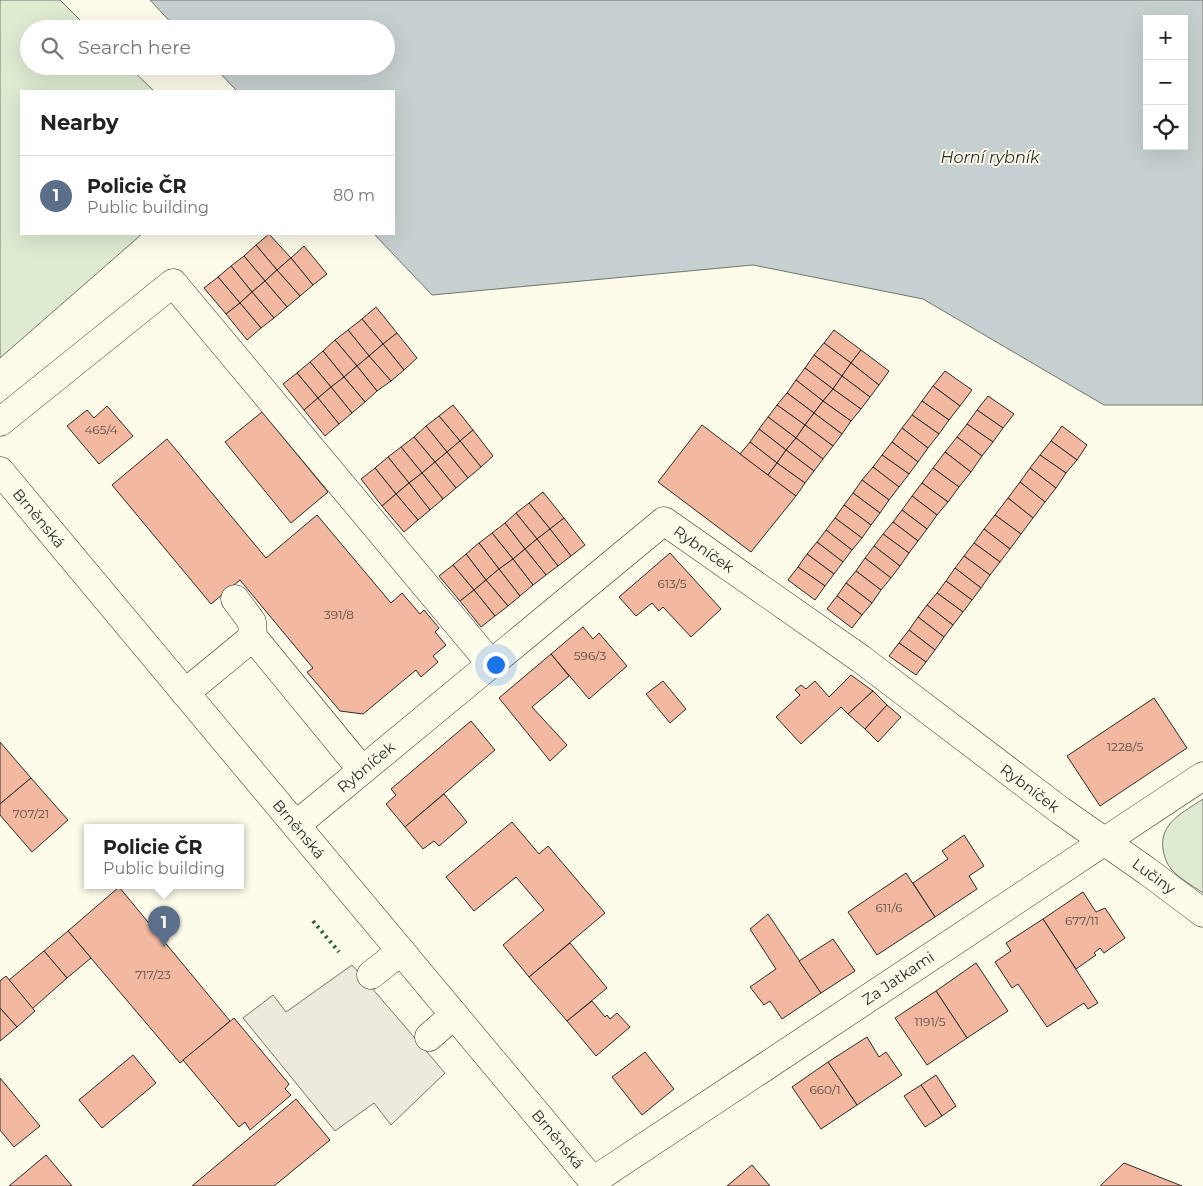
<!DOCTYPE html>
<html lang="en">
<head>
<meta charset="utf-8">
<style>
	body { margin:0; font-family:Montserrat,sans-serif; background:#f2f2f2; color:#222 }
	.controls { position:absolute; right:15px; top:15px; display:grid; overflow:hidden; border-radius:0px; box-shadow:0 5px 20px #0002 }
	.controls button { width:45px; height:45px; display:grid; place-items:center; padding:0; border:0; border-bottom:1px solid #e0e0e0; background:#fff; color:#222; font:25px sans-serif }
	.you { position:absolute; left:495px; top:664px; width:18px; height:18px; margin:-12px; border:4px solid #fff; border-radius:50%; background:#1a73e8; box-shadow:0 0 0 8px #1a73e833 }
	.badge { display:grid; place-items:center; width:32px; height:32px; border-radius:50%; background:#c62828; color:#fff; font-size:16px; font-weight:700 }
	.pin { position:absolute; translate:-50% -41px; filter:drop-shadow(0 1px 2px #0008) }
	.pin::after { content:''; position:absolute; top:26px; width:18px; height:15px; background:inherit; clip-path:polygon(0 0,100% 0,50% 100%) }
	.popup { position:absolute; left:84px; top:824px; width:160px; height:65px; box-sizing:border-box; display:grid; place-content:center; border-radius:0px; background:#fff; filter:drop-shadow(0 1px 4px #0005); font-size:16px; white-space:nowrap; color:#767676 }
	.popup b { font-size:19px; color:#222 }
	.popup::after { content:''; position:absolute; left:50%; top:100%; margin-left:-10px; border:10px solid transparent; border-top-color:#fff }
	.list { margin:0; padding:0; list-style:none }
	h2 { display:flex; justify-content:space-between; align-items:center; height:65px; margin:0; padding:0 20px; font-size:21px }
	h2 small { font-size:16px; font-weight:400; color:#767676 }
	.list li { display:grid; grid-template-columns:32px 1fr auto; gap:15px; align-items:center; box-sizing:border-box; height:80px; padding:0 20px; border-top:1px solid #e0e0e0 }
	.list b { display:block; font-size:19px; white-space:nowrap }
	.list p { margin:0; font-size:16px; white-space:nowrap; color:#767676 }
	.list em { font-size:16px; font-style:normal; color:#767676 }
	.icon { flex:none; width:28px; height:28px; fill:none; stroke:currentColor; stroke-width:2; stroke-linecap:round; stroke-linejoin:round }
	.map { position:relative; flex:none; width:1203px; height:1186px; overflow:hidden }
	.search { position:absolute; background:#fff; box-shadow:0 5px 20px #0002; left:20px; top:20px; width:375px; height:55px; display:flex; align-items:center; gap:12px; box-sizing:border-box; padding:0 18px; border-radius:28px; color:#767676; font-size:19px }
	.panel { position:absolute; background:#fff; box-shadow:0 5px 20px #0002; left:20px; top:90px; width:375px; height:145px; border-radius:0px }
	.map>svg:first-child { display:block }
	.green { fill:#deebd1; stroke:#74746e }
	.parking { fill:#eceadb; stroke:#74746e }
	.water { fill:#c7d0d0; stroke:#74746e; fill-rule:evenodd }
	.building { fill:#f2b8a0; stroke:#2b2b2b }
	.lines { fill:none; stroke-linecap:round; stroke-linejoin:round }
	.minor-casing { stroke:#2b2b2b; stroke-width:29 }
	.major-casing { stroke:#2b2b2b; stroke-width:29 }
	.minor { stroke:#fdfbea; stroke-width:28 }
	.major { stroke:#fdfbea; stroke-width:28 }
	.hedge { stroke:#34623c; stroke-width:4; stroke-dasharray:2.5 4; stroke-linecap:butt }
	.labels { text-anchor:middle; dominant-baseline:central; stroke-width:4; stroke-linejoin:round; paint-order:stroke }
	.number-label { font-size:12px; fill:#5d4e48 }
	.street-label { font-size:15px; fill:#2b2b2b; stroke:#fdfbea }
	.water-label { font-size:16px; font-style:italic; fill:#2b2b2b; stroke:#fdfbea }
</style>
</head>
<body>
<div class="map">
<svg width="1203" height="1186" viewBox="0 0 1203 1186">
	<rect width="100%" height="100%" fill="#fdfbea"/>
	<!-- green -->
	<g class="green">
		<path d="M0,0H60L89,29H29V66H128L154,91H21V234H142L0,358Z"/>
		<path d="M1203,799V893C1193,886 1180,879 1172,870C1167,865 1164,856 1163,849C1159,823 1184,812 1203,799Z"/>
	</g>
	<!-- parking -->
	<path class="parking" d="M352,965L445,1073L391,1125L374,1103L335,1131L243,1018L273,995L286,1012Z"/>
	<!-- water -->
	<path class="water" d="M150,0H1203V405H1104L923,299L753,265L432,295L374,234H394V91H237L213,66H386V29H177ZM1147,19H1184V146H1147Z"/>
	<!-- building -->
	<g class="building">
		<path d="M269,234L291,258L277,270L256,245Z"/>
		<path d="M256,245L277,270L265,281L244,256Z"/>
		<path d="M304,246L327,274L313,285L291,258Z"/>
		<path d="M244,256L265,281L252,292L231,266Z"/>
		<path d="M291,258L313,285L300,296L277,270Z"/>
		<path d="M231,266L252,292L240,303L218,277Z"/>
		<path d="M277,270L300,296L287,307L265,281Z"/>
		<path d="M218,277L240,303L226,314L204,288Z"/>
		<path d="M265,281L287,307L274,318L252,292Z"/>
		<path d="M252,292L274,318L261,328L240,303Z"/>
		<path d="M240,303L261,328L247,340L226,314Z"/>
		<path d="M376,307L397,333L383,344L362,319Z"/>
		<path d="M362,319L383,344L369,356L348,330Z"/>
		<path d="M348,330L369,356L357,366L335,340Z"/>
		<path d="M834,330L861,350L851,363L824,343Z"/>
		<path d="M397,333L417,358L404,370L383,344Z"/>
		<path d="M335,340L357,366L344,377L323,351Z"/>
		<path d="M824,343L851,363L842,376L814,355Z"/>
		<path d="M383,344L404,370L391,381L369,356Z"/>
		<path d="M861,350L889,371L879,385L851,363Z"/>
		<path d="M323,351L344,377L331,387L310,362Z"/>
		<path d="M814,355L842,376L833,389L805,368Z"/>
		<path d="M369,356L391,381L377,391L357,366Z"/>
		<path d="M310,362L331,387L318,398L297,373Z"/>
		<path d="M851,363L879,385L870,397L842,376Z"/>
		<path d="M357,366L377,391L365,402L344,377Z"/>
		<path d="M805,368L833,389L823,401L796,380Z"/>
		<path d="M945,371L972,390L960,406L933,386Z"/>
		<path d="M297,373L318,398L304,410L283,384Z"/>
		<path d="M842,376L870,397L861,409L833,389Z"/>
		<path d="M344,377L365,402L352,413L331,387Z"/>
		<path d="M796,380L823,401L814,413L787,393Z"/>
		<path d="M933,386L960,406L949,420L922,401Z"/>
		<path d="M331,387L352,413L339,424L318,398Z"/>
		<path d="M833,389L861,409L851,421L823,401Z"/>
		<path d="M787,393L814,413L805,425L777,405Z"/>
		<path d="M988,396L1014,414L1003,428L977,410Z"/>
		<path d="M318,398L339,424L325,436L304,410Z"/>
		<path d="M823,401L851,421L842,434L814,413Z"/>
		<path d="M922,401L949,420L939,434L912,415Z"/>
		<path d="M453,405L473,430L460,441L439,416Z"/>
		<path d="M777,405L805,425L796,438L768,417Z"/>
		<path d="M107,406L133,436L99,464L67,426L87,410L94,418Z"/>
		<path d="M977,410L1003,428L993,442L967,424Z"/>
		<path d="M262,412L328,492L291,523L225,442Z"/>
		<path d="M814,413L842,434L833,446L805,425Z"/>
		<path d="M912,415L939,434L928,448L902,428Z"/>
		<path d="M439,416L460,441L447,452L426,426Z"/>
		<path d="M768,417L796,438L786,450L759,429Z"/>
		<path d="M967,424L993,442L982,456L957,437Z"/>
		<path d="M702,425L796,496L751,552L658,482Z"/>
		<path d="M805,425L833,446L823,459L796,438Z"/>
		<path d="M426,426L447,452L435,462L414,437Z"/>
		<path d="M1062,426L1087,445L1077,460L1051,441Z"/>
		<path d="M902,428L928,448L918,462L892,442Z"/>
		<path d="M759,429L786,450L777,463L750,442Z"/>
		<path d="M473,430L493,456L481,467L460,441Z"/>
		<path d="M414,437L435,462L422,473L401,447Z"/>
		<path d="M957,437L982,456L971,472L945,452Z"/>
		<path d="M796,438L823,459L814,471L786,450Z"/>
		<path d="M167,439L266,558L317,515L391,603L402,593L420,614L424,610L439,628L435,632L446,645L433,656L438,662L421,677L416,670L363,714L340,711L307,672L313,668L240,580L211,604L112,485Z"/>
		<path d="M460,441L481,467L468,478L447,452Z"/>
		<path d="M1051,441L1077,460L1066,473L1040,455Z"/>
		<path d="M750,442L777,463L768,475L740,454Z"/>
		<path d="M892,442L918,462L909,474L882,455Z"/>
		<path d="M401,447L422,473L409,483L388,457Z"/>
		<path d="M786,450L814,471L805,483L777,463Z"/>
		<path d="M447,452L468,478L456,488L435,462Z"/>
		<path d="M945,452L971,472L959,487L933,468Z"/>
		<path d="M882,455L909,474L899,487L873,467Z"/>
		<path d="M1040,455L1066,473L1056,488L1030,468Z"/>
		<path d="M388,457L409,483L396,494L375,468Z"/>
		<path d="M435,462L456,488L443,499L422,473Z"/>
		<path d="M777,463L805,483L796,496L768,475Z"/>
		<path d="M873,467L899,487L889,500L862,480Z"/>
		<path d="M375,468L396,494L382,506L361,479Z"/>
		<path d="M933,468L959,487L948,502L922,483Z"/>
		<path d="M1030,468L1056,488L1045,502L1020,482Z"/>
		<path d="M422,473L443,499L430,510L409,483Z"/>
		<path d="M862,480L889,500L880,513L853,493Z"/>
		<path d="M1020,482L1045,502L1033,518L1008,498Z"/>
		<path d="M409,483L430,510L418,520L396,494Z"/>
		<path d="M922,483L948,502L937,515L912,496Z"/>
		<path d="M543,492L564,518L550,529L529,503Z"/>
		<path d="M853,493L880,513L871,525L844,505Z"/>
		<path d="M396,494L418,520L404,532L382,506Z"/>
		<path d="M912,496L937,515L927,529L902,510Z"/>
		<path d="M1008,498L1033,518L1021,534L995,515Z"/>
		<path d="M529,503L550,529L537,539L516,513Z"/>
		<path d="M844,505L871,525L862,538L835,518Z"/>
		<path d="M902,510L927,529L918,541L893,522Z"/>
		<path d="M516,513L537,539L525,549L505,523Z"/>
		<path d="M995,515L1021,534L1010,549L984,529Z"/>
		<path d="M564,518L585,545L571,556L550,529Z"/>
		<path d="M835,518L862,538L852,550L826,530Z"/>
		<path d="M893,522L918,541L909,553L883,534Z"/>
		<path d="M505,523L525,549L513,559L492,533Z"/>
		<path d="M550,529L571,556L558,566L537,539Z"/>
		<path d="M984,529L1010,549L1000,562L974,543Z"/>
		<path d="M826,530L852,550L843,562L817,542Z"/>
		<path d="M492,533L513,559L499,569L479,543Z"/>
		<path d="M883,534L909,553L900,566L874,546Z"/>
		<path d="M537,539L558,566L546,575L525,549Z"/>
		<path d="M817,542L843,562L834,574L807,554Z"/>
		<path d="M479,543L499,569L486,580L466,554Z"/>
		<path d="M974,543L1000,562L990,575L964,556Z"/>
		<path d="M874,546L900,566L891,578L865,558Z"/>
		<path d="M525,549L546,575L533,585L513,559Z"/>
		<path d="M670,553L721,609L691,637L663,607L659,611L652,603L636,616L619,597Z"/>
		<path d="M466,554L486,580L474,590L453,565Z"/>
		<path d="M807,554L834,574L825,586L798,567Z"/>
		<path d="M964,556L990,575L981,588L955,568Z"/>
		<path d="M865,558L891,578L881,590L856,571Z"/>
		<path d="M513,559L533,585L520,596L499,569Z"/>
		<path d="M453,565L474,590L460,601L439,576Z"/>
		<path d="M798,567L825,586L815,600L788,580Z"/>
		<path d="M955,568L981,588L972,600L946,581Z"/>
		<path d="M499,569L520,596L508,606L486,580Z"/>
		<path d="M856,571L881,590L872,603L846,583Z"/>
		<path d="M486,580L508,606L495,616L474,590Z"/>
		<path d="M946,581L972,600L963,612L937,593Z"/>
		<path d="M846,583L872,603L862,615L837,596Z"/>
		<path d="M474,590L495,616L481,627L460,601Z"/>
		<path d="M937,593L963,612L953,625L927,605Z"/>
		<path d="M837,596L862,615L852,628L827,609Z"/>
		<path d="M927,605L953,625L944,637L918,617Z"/>
		<path d="M918,617L944,637L935,650L909,630Z"/>
		<path d="M583,627L593,639L599,633L627,666L589,699L551,654Z"/>
		<path d="M909,630L935,650L926,662L899,643Z"/>
		<path d="M899,643L926,662L916,675L889,656Z"/>
		<path d="M551,654L569,676L532,707L567,745L550,761L499,698Z"/>
		<path d="M851,675L873,691L848,714L841,707L801,744L776,717L800,695L795,690L801,685L806,689L815,681L829,697Z"/>
		<path d="M663,681L686,709L670,723L646,694Z"/>
		<path d="M873,691L887,705L865,729L848,714Z"/>
		<path d="M1154,698L1187,748L1100,806L1067,756Z"/>
		<path d="M887,705L901,717L878,742L865,729Z"/>
		<path d="M471,721L495,750L405,827L386,804L396,795L391,789Z"/>
		<path d="M0,742L31,778L0,804Z"/>
		<path d="M31,778L68,820L32,852L0,815V804Z"/>
		<path d="M444,794L467,822L439,846L434,841L423,849L405,827Z"/>
		<path d="M512,822L539,854L548,846L605,913L529,977L503,945L544,910L516,877L474,911L446,877Z"/>
		<path d="M964,835L984,866L969,876L977,889L935,917L913,883L948,859L942,851Z"/>
		<path d="M906,873L935,917L877,955L848,912Z"/>
		<path d="M119,887L230,1021L180,1063L68,931Z"/>
		<path d="M1083,892L1096,912L1105,908L1125,938L1104,953L1100,948L1094,953L1096,955L1076,969L1043,919Z"/>
		<path d="M768,914L821,993L782,1019L770,1001L764,1005L750,987L776,969L750,929Z"/>
		<path d="M1043,919L1098,1003L1088,1009L1084,1003L1047,1027L1018,984L1012,988L995,962L1011,951L1006,943Z"/>
		<path d="M68,931L91,958L67,978L44,951Z"/>
		<path d="M833,939L855,971L821,993L799,961Z"/>
		<path d="M570,943L607,988L567,1021L529,977Z"/>
		<path d="M44,951L67,978L32,1009L9,980Z"/>
		<path d="M976,963L1008,1011L967,1038L936,991Z"/>
		<path d="M6,976L35,1011L17,1027L0,1008V981Z"/>
		<path d="M936,991L967,1038L927,1065L895,1018Z"/>
		<path d="M592,1001L605,1017L607,1015L610,1019L617,1013L630,1027L596,1056L567,1021Z"/>
		<path d="M0,1008L17,1027L0,1041Z"/>
		<path d="M234,1018L289,1084L285,1089L291,1095L250,1130L245,1122L239,1127L183,1060Z"/>
		<path d="M867,1037L879,1057L886,1052L902,1075L857,1105L828,1062Z"/>
		<path d="M645,1052L674,1089L642,1115L612,1077Z"/>
		<path d="M133,1055L156,1083L102,1128L79,1100Z"/>
		<path d="M828,1062L857,1105L821,1129L792,1087Z"/>
		<path d="M936,1075L956,1106L942,1116L921,1085Z"/>
		<path d="M0,1078L40,1126L14,1147L0,1130Z"/>
		<path d="M921,1085L942,1116L925,1127L904,1096Z"/>
		<path d="M296,1099L330,1140L274,1186H192Z"/>
		<path d="M46,1155L72,1186H9Z"/>
		<path d="M1124,1163L1182,1186H1100Z"/>
		<path d="M752,1165L770,1186H727Z"/>
	</g>
	<g class="lines">
		<!-- minor casing -->
		<g class="minor-casing">
			<g id="minor">
				<path d="M0,422L173,283L491,664"/>
				<path d="M235,599L252,622L253,637L362,770"/>
				<path d="M185,693L253,637"/>
				<path d="M296,825L664,521L861,659L1061,811L1147,871L1203,913"/>
				<path d="M371,975L401,951"/>
				<path d="M429,1037L454,1015"/>
				<path d="M593,1181L1203,776"/>
			</g>
		</g>
		<!-- major casing -->
		<g class="major-casing">
			<path id="major" d="M0,471L597,1186"/>
		</g>
		<!-- minor -->
		<use href="#minor" class="minor"/>
		<!-- major -->
		<use href="#major" class="major"/>
		<!-- hedge -->
		<path class="hedge" d="M313,921L339,952"/>
	</g>
	<g class="labels">
		<!-- number labels -->
		<g class="number-label">
			<text x="101" y="429">465/4</text>
			<text x="672" y="583">613/5</text>
			<text x="339" y="614">391/8</text>
			<text x="590" y="655">596/3</text>
			<text x="1125" y="746">1228/5</text>
			<text x="31" y="813">707/21</text>
			<text x="889" y="907">611/6</text>
			<text x="1082" y="920">677/11</text>
			<text x="153" y="974">717/23</text>
			<text x="930" y="1021">1191/5</text>
			<text x="825" y="1089">660/1</text>
		</g>
		<!-- street labels -->
		<g class="street-label">
			<text transform="translate(39 518) rotate(50)">Brněnská</text>
			<text transform="translate(704 549) rotate(35)">Rybníček</text>
			<text transform="translate(366 767) rotate(-40)">Rybníček</text>
			<text transform="translate(1030 788) rotate(37)">Rybníček</text>
			<text transform="translate(299 829) rotate(50)">Brněnská</text>
			<text transform="translate(1154 876) rotate(36)">Lučiny</text>
			<text transform="translate(898 978) rotate(-34)">Za Jatkami</text>
			<text transform="translate(558 1139) rotate(50)">Brněnská</text>
		</g>
		<!-- water labels -->
		<g class="water-label">
			<text x="990" y="157">Horní rybník</text>
		</g>
	</g>
</svg>
<div class="controls">
<button>+</button>
<button>−</button>
<button><svg class="icon" aria-label="locate" viewBox="0 0 24 24"><circle cx="12" cy="12" r="6"/><path d="M12 2v4M12 18v4M2 12h4M18 12h4"/></svg></button>
</div>
<div class="you"></div>
<div class="pin badge" style="left:164px;top:947px;background:#5c6f8a">1</div>
<div class="popup"><b>Policie ČR</b>Public building</div>
<div class="search"><svg class="icon" aria-label="search" viewBox="0 0 24 24"><circle cx="10" cy="10" r="6"/><path d="M15 15l6 6"/></svg>Search here</div>
<section class="panel">
<h2>Nearby<small></small></h2>
<ul class="list">
<li><span class="badge" style="background:#5c6f8a">1</span><div><b>Policie ČR</b><p>Public building</p></div><em>80 m</em></li>
</ul>
</section>
</div>
</body>
</html>
